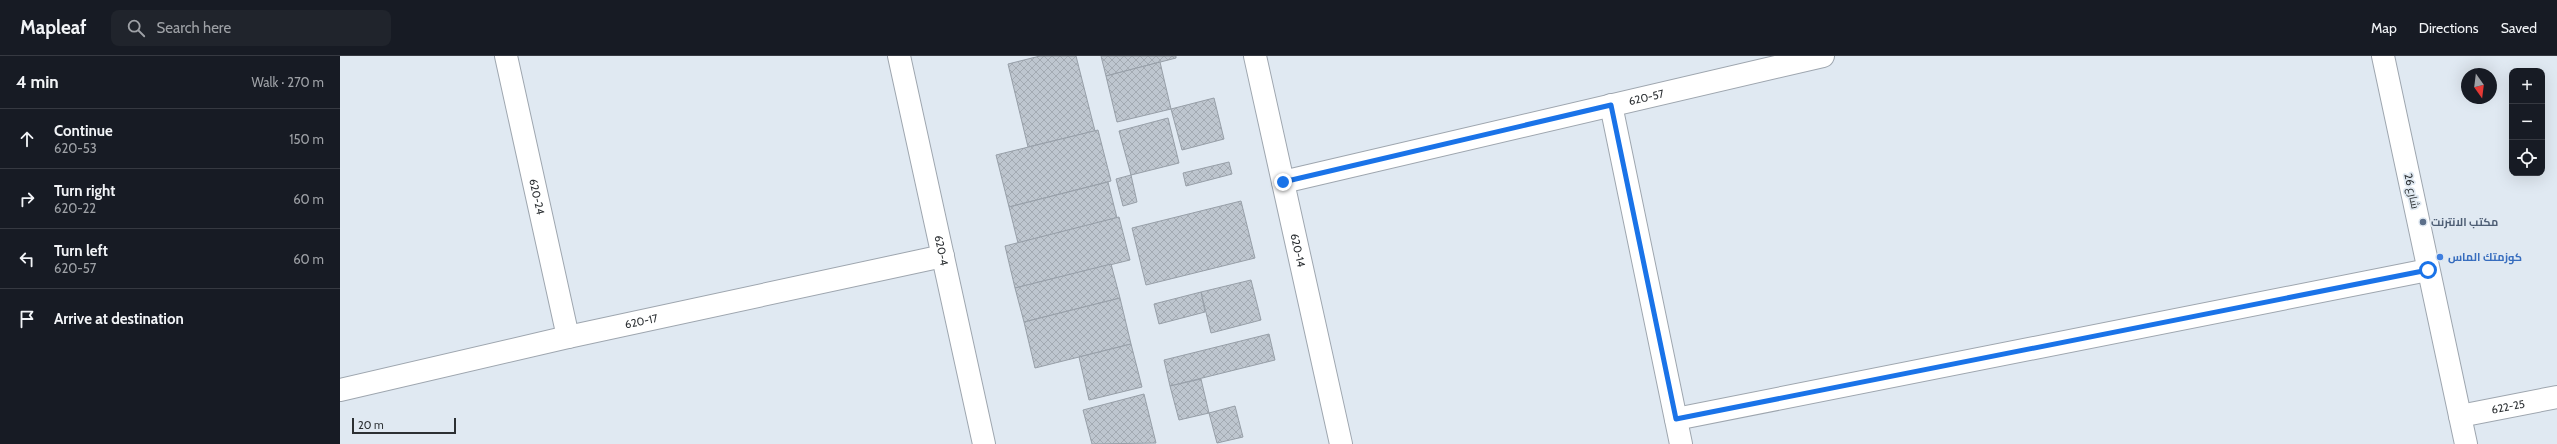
<!DOCTYPE html>
<html lang="en">
<head>
<meta charset="utf-8">
<style>
	body { margin:0; font-family:Cabin,Cairo,sans-serif; background:#20242c; color:#f1f3f6 }
	.controls { position:absolute; right:12px; top:12px; display:grid; overflow:hidden; border-radius:8px; box-shadow:0 4px 16px #0002 }
	.controls button { width:36px; height:36px; display:grid; place-items:center; padding:0; border:0; border-bottom:1px solid #363941; background:#171b24; color:#f1f3f6; font:20px sans-serif }
	.compass { position:absolute; left:2121px; top:12px; width:36px; height:36px; border-radius:50%; background:#171b24; box-shadow:0 4px 16px #0002; rotate:166deg }
	.scale { position:absolute; left:12px; bottom:10px; width:104px; box-sizing:border-box; padding-left:4px; border:2px solid #2c3033; border-top:0; font-size:11px; line-height:14px; white-space:nowrap; color:#2c3033; -webkit-text-stroke:3px #e0e9f2; paint-order:stroke }
	.stop { position:absolute; width:12px; height:12px; margin:-9px; border:3px solid #1a73e8; border-radius:50%; background:#fff }
	.stop.end { background:#1a73e8; border-color:#fff; box-shadow:0 1px 4px #0008 }
	.list { margin:0; padding:0; list-style:none }
	h2 { display:flex; justify-content:space-between; align-items:center; height:52px; margin:0; padding:0 16px; font-size:17px }
	h2 small { font-size:13px; font-weight:400; color:#9ea1a6 }
	.list li { display:grid; grid-template-columns:26px 1fr auto; gap:12px; align-items:center; box-sizing:border-box; height:60px; padding:0 16px; border-top:1px solid #363941 }
	.list b { display:block; font-size:15px; white-space:nowrap }
	.list p { margin:0; font-size:13px; white-space:nowrap; color:#9ea1a6 }
	.list em { font-size:13px; font-style:normal; color:#9ea1a6 }
	.icon { flex:none; width:22px; height:22px; fill:none; stroke:currentColor; stroke-width:2; stroke-linecap:round; stroke-linejoin:round }
	.map { position:relative; flex:none; width:2217px; height:388px; overflow:hidden }
	header { display:flex; align-items:center; gap:24px; box-sizing:border-box; height:56px; padding:0 20px; background:#171b24; border-bottom:1px solid #363941 }
	header strong { font-size:19px }
	nav { display:flex; gap:22px; margin-inline-start:auto; font-size:14px }
	.search { width:280px; height:36px; background:#20242c; display:flex; align-items:center; gap:10px; box-sizing:border-box; padding:0 14px; border-radius:8px; color:#9ea1a6; font-size:15px }
	main { display:flex }
	aside { flex:1; background:#171b24 }
	.map>svg:first-child { display:block }
	.building { fill:url(#building-cross-hatch); stroke:#979fa8 }
	.lines { fill:none; stroke-linecap:round; stroke-linejoin:round }
	.minor-casing { stroke:#9ea6af; stroke-width:24 }
	.tertiary-casing { stroke:#9ea6af; stroke-width:24 }
	.minor { stroke:#fff; stroke-width:22 }
	.tertiary { stroke:#fff; stroke-width:22 }
	.route { stroke:#1a73e8; stroke-width:5 }
	.service-dot { fill:#5c6f8a; stroke:#e0e9f2; stroke-width:1.5 }
	.shop-dot { fill:#3f7fe0; stroke:#e0e9f2; stroke-width:1.5 }
	.labels { text-anchor:middle; dominant-baseline:central; stroke-width:3.5; stroke-linejoin:round; paint-order:stroke }
	.street-label { font-size:11px; fill:#2c3033; stroke:#e0e9f2 }
	.service-label { font-size:11px; font-weight:bold; fill:#4e5e75; stroke:#e0e9f2; text-anchor:start }
	.shop-label { font-size:11px; font-weight:bold; fill:#366cbe; stroke:#e0e9f2; text-anchor:start }
</style>
</head>
<body>
<header>
<strong>Mapleaf</strong>
<div class="search"><svg class="icon" aria-label="search" viewBox="0 0 24 24"><circle cx="10" cy="10" r="6"/><path d="M15 15l6 6"/></svg>Search here</div>
<nav><a>Map</a><a>Directions</a><a>Saved</a></nav>
</header>
<main>
<aside>
<h2>4 min<small>Walk · 270 m</small></h2>
<ul class="list">
<li><svg class="icon" aria-label="ahead" viewBox="0 0 24 24"><path d="M12 20V5M6 11l6-6 6 6"/></svg><div><b>Continue</b><p>620-53</p></div><em>150 m</em></li>
<li><svg class="icon" aria-label="right" viewBox="0 0 24 24"><path d="M7 20v-9h11M14 6l5 5-5 5"/></svg><div><b>Turn right</b><p>620-22</p></div><em>60 m</em></li>
<li><svg class="icon" aria-label="left" viewBox="0 0 24 24"><path d="M17 20v-9H6M10 6l-5 5 5 5"/></svg><div><b>Turn left</b><p>620-57</p></div><em>60 m</em></li>
<li><svg class="icon" aria-label="arrive" viewBox="0 0 24 24"><path d="M6 21V4h12l-3 4 3 4H6"/></svg><div><b>Arrive at destination</b></div></li>
</ul>
</aside>
<div class="map">
<svg width="2217" height="388" viewBox="0 0 2217 388">
	<defs>
		<pattern id="building-cross-hatch" width="8" height="8" patternUnits="userSpaceOnUse"><rect width="8" height="8" fill="#bec6cf"/><path d="M0 0l8 8M0 8l8-8" fill="none" stroke="#a3aab2"/></pattern>
	</defs>
	<rect width="100%" height="100%" fill="#e0e9f2"/>
	<!-- building -->
	<g class="building">
		<path d="M700,0H736L755,75L688,91L668,8Z"/>
		<path d="M761,0H836V2L766,20Z"/>
		<path d="M820,6L831,53L777,66L766,20Z"/>
		<path d="M874,42L884,83L842,94L831,53Z"/>
		<path d="M828,62L839,107L791,119L779,75Z"/>
		<path d="M758,74L771,125L669,151L656,99Z"/>
		<path d="M889,106L892,118L846,130L843,117Z"/>
		<path d="M791,119L797,146L783,150L776,123Z"/>
		<path d="M768,126L777,162L678,187L669,151Z"/>
		<path d="M901,145L915,202L806,229L792,172Z"/>
		<path d="M779,161L790,204L675,232L665,190Z"/>
		<path d="M771,208L780,242L684,266L675,232Z"/>
		<path d="M911,224L921,264L871,277L861,236Z"/>
		<path d="M861,236L865,256L819,268L814,248Z"/>
		<path d="M780,242L791,288L695,312L684,266Z"/>
		<path d="M929,278L935,304L830,330L824,304Z"/>
		<path d="M791,288L802,331L749,344L739,301Z"/>
		<path d="M861,323L869,357L839,364L830,330Z"/>
		<path d="M804,338L816,387L752,388L743,354Z"/>
		<path d="M895,350L903,381L877,387L869,357Z"/>
	</g>
	<g class="lines">
		<!-- minor casing -->
		<g class="minor-casing">
			<g id="minor">
				<path id="s1" d="M166,0L228,281"/>
				<path id="s2" d="M559,0L644,388"/>
				<path id="s3" d="M915,0L1001,388"/>
				<path d="M1271,49L1341,388"/>
				<path id="s4" d="M943,126L1483,0"/>
				<path id="s5" d="M0,334L228,281L603,200"/>
				<path id="s6" d="M2120,360L2217,341"/>
				<path d="M1336,363L2088,214"/>
			</g>
		</g>
		<!-- tertiary casing -->
		<g class="tertiary-casing">
			<path id="tertiary" d="M2043,0L2126,388"/>
		</g>
		<!-- minor -->
		<use href="#minor" class="minor"/>
		<!-- tertiary -->
		<use href="#tertiary" class="tertiary"/>
	</g>
	<g class="lines">
		<!-- route -->
		<path class="route" d="M943,126L1271,49L1336,363L2088,214"/>
	</g>
	<!-- markers -->
	<circle class="service-dot" cx="2083" cy="166" r="4"/>
	<circle class="shop-dot" cx="2100" cy="201" r="4"/>
	<g class="labels">
		<!-- street labels -->
		<g class="street-label">
			<text stroke="none"><textPath href="#s4" startOffset="373">620-57</textPath></text>
			<text transform="translate(2072 135) rotate(78)">شارع 26</text>
			<text stroke="none"><textPath href="#s1" startOffset="144">620-24</textPath></text>
			<text stroke="none"><textPath href="#s2" startOffset="199">620-4</textPath></text>
			<text stroke="none"><textPath href="#s3" startOffset="199">620-14</textPath></text>
			<text stroke="none"><textPath href="#s5" startOffset="309">620-17</textPath></text>
			<text stroke="none"><textPath href="#s6" startOffset="49">622-25</textPath></text>
		</g>
		<!-- service labels -->
		<g class="service-label">
			<text x="2091" y="166">مكتب الانترنت</text>
		</g>
		<!-- shop labels -->
		<g class="shop-label">
			<text x="2108" y="201">كوزمتك الماس</text>
		</g>
	</g>
</svg>
<div class="controls">
<button>+</button>
<button>−</button>
<button><svg class="icon" aria-label="locate" viewBox="0 0 24 24"><circle cx="12" cy="12" r="6"/><path d="M12 2v4M12 18v4M2 12h4M18 12h4"/></svg></button>
</div>
<svg class="compass" viewBox="-18 -18 36 36"><path d="M0-13l5 13h-10z" fill="#e53935"/><path d="M0 13l5-13h-10z" fill="#9ea1a6"/></svg>
<div class="scale">20 m</div>
<div class="stop" style="left:2088px;top:214px"></div>
<div class="stop end" style="left:943px;top:126px"></div>
</div>
</main>
</body>
</html>
